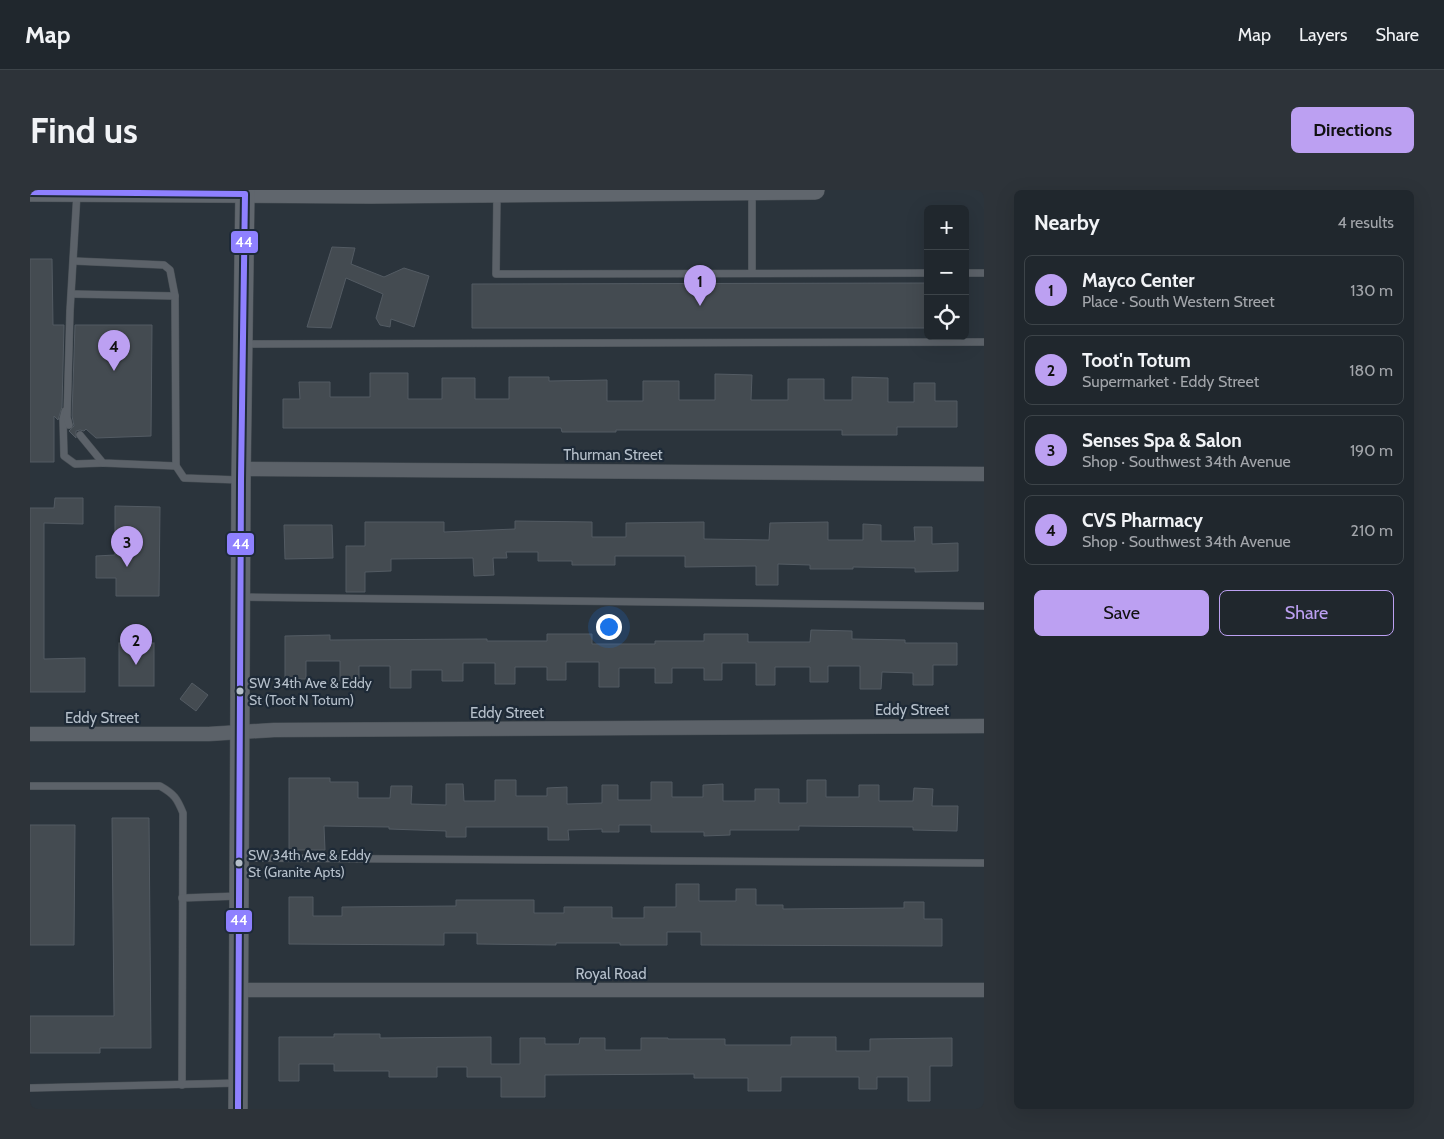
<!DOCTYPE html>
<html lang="en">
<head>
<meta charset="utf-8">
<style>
	body { margin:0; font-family:Cabin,sans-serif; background:#2d3339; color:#f1f3f6 }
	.controls { position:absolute; right:15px; top:15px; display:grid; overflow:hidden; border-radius:8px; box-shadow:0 5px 20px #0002 }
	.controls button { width:45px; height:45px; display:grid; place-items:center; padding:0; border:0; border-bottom:1px solid #3d4449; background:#20272d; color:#f1f3f6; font:25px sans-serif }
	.you { position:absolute; left:578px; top:436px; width:18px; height:18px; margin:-12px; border:4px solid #fff; border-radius:50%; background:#1a73e8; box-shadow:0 0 0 8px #1a73e833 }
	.badge { display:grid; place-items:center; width:32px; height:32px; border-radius:50%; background:#bca0f2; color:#111; font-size:16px; font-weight:700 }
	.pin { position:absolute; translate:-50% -41px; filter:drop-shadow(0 1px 2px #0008) }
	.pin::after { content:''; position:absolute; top:26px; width:18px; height:15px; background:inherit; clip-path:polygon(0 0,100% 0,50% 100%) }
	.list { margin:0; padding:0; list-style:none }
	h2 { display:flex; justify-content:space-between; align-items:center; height:65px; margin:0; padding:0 20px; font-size:21px }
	h2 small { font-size:16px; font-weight:400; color:#a2a5aa }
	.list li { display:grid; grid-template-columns:32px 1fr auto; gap:15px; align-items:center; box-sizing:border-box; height:70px; margin:0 10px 10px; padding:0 10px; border:1px solid #3d4449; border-radius:8px }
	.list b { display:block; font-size:19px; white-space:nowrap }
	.list p { margin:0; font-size:16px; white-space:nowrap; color:#a2a5aa }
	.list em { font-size:16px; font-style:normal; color:#a2a5aa }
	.actions { display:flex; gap:10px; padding:15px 20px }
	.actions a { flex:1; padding:11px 0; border:1px solid #bca0f2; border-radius:8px; text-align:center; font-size:18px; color:#bca0f2 }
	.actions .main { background:#bca0f2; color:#111 }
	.icon { flex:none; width:28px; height:28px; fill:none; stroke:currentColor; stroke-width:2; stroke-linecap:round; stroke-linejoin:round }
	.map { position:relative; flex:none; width:954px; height:919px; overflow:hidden; border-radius:8px }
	header { display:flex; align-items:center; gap:30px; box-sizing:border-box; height:70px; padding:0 25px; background:#20272d; border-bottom:1px solid #3d4449 }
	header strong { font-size:24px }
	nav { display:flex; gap:28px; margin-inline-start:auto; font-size:18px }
	.intro { display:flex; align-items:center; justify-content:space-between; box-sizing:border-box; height:120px; padding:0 30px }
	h1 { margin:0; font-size:35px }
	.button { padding:12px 22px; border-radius:8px; background:#bca0f2; color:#111; font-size:18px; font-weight:700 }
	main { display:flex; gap:30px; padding:0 30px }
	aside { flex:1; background:#20272d; border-radius:8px; box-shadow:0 5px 20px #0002 }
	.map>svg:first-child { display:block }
	.building { fill:#444b51; stroke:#535b63 }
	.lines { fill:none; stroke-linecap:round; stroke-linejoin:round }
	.lane-casing { stroke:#495056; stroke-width:8 }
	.street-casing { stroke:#495056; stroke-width:15 }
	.secondary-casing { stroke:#495056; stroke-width:20 }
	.lane { stroke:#5c6269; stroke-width:7 }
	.street { stroke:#5c6269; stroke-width:14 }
	.secondary { stroke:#60666d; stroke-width:19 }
	.bus-1-casing { stroke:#1e2a37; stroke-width:10 }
	.bus-1 { stroke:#8e80ff; stroke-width:6 }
	.bus-dot { fill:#b6c0cb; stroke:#1e2a37; stroke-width:2 }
	.labels { text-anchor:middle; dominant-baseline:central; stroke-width:4.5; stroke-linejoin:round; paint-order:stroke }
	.bus-label { font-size:14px; fill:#b6c0cb; stroke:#1e2a37; text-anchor:start }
	.street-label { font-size:15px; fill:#b6c0cb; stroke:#1e2a37 }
	.line-badge { stroke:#1e2a37; stroke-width:2 }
	.badge-label { font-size:14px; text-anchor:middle; font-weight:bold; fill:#fff }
</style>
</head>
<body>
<header>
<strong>Map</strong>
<nav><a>Map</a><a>Layers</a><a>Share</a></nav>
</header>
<div class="intro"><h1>Find us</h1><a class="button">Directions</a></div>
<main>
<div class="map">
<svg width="954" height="919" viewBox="0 0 954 919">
	<rect width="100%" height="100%" fill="#2b343c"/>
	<!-- building -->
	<g class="building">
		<path d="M302,57L325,58L321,74L354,87L374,78L399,86L384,137L361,129L360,137L350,135L346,128L353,104L316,88L301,138L277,137Z"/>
		<path d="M0,69H22L23,135H34L32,217L28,230L24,226V272H0Z"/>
		<path d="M898,93V138H442V94Z"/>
		<path d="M45,135H122L121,246L66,248L56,239L54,241L50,240L46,241V248L39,241L44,236L42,226Z"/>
		<path d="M340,183H378V209H412V188H445V209H479V187H519V191L577,190V211H613V191H649V210H685V184L722,185L721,210H758V189H794V210H822V187L858,188V212H884V193H905V211H927V237H867V245H812V240H586V242H532L531,238H253V209H270L269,192H300V207H340Z"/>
		<path d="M25,308H53V334L14,333V469L55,468V502H0V318H24Z"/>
		<path d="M85,316L130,317L129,406H86V388H66V366L85,365Z"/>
		<path d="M485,331L562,332V347H596V333L674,332V349L739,350L740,333L798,332V350H833V334L851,335V351H885L884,337H902V354L928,353V381L885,382V378L823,377V379H780V375L748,374V395H726V376L655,377V366H585V375H542V371H508V362H476L477,368H463L464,385L444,386L443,368L361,369V381L335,382V402H316V356H335V332H414V342L485,339Z"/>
		<path d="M254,335H302L303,368L255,369Z"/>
		<path d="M781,440L822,441V449L875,450V453H927V475H903V495H883V483L852,482L851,499H830V476H798V492H780V477H745V495H726V473H692V490H674V478H642V493H625V478H589V497H569V472H536V490H517V477H485V494H465V473H433V491H412V480H381V498H360V476H329V493H310V471H276V489H255V446L300,445V450L457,449V451H517V444H562V454H625V451H674V444H718V452H780Z"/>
		<rect x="89" y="453" width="35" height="43"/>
		<path d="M162,493L178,505L166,521L150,509Z"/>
		<path d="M259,588H300V592H328V608H360L361,596H382L381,614L416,615V594H433L434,611H465V590H486V606H517V598L537,597V614L572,613V595H588V610H621V592H642V607H673V595L693,594V611H725V599H749V613H777V590H796V607H829V595H849V611H883L884,598L903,599L902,616H928L927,641L883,640V637L769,636V640H700V645L674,646V642H621V635H589V642H572V639L538,640L539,650H518V637H436V647H416V641L359,639V637L294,636L295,660H259Z"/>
		<path d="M82,628H119L121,858H70V863H0V826H84Z"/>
		<path d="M0,635H45L44,755H0Z"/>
		<path d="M646,694H669V711H706V699H726V715H753V719L874,718V712H894V729H912V756L671,755V742H637V755H590V753H526V755L447,754V743H414V755L259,754V707H283V726H312V717L426,716V710H504V723H534V717H582V728H614V717H646Z"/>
		<path d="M304,844H350V848L461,847V874H490V848H515V854H549L550,848H575V860H611V848H638V849H695V855H761V847H806V861H840V849L922,848V876H900V911H878V887H847V899H829V887H751V901H718V888H664V884L515,885V907H471V887H437V877H407V887H359V881H304V874H269V891H249V847H304Z"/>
	</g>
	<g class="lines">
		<!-- lane casing -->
		<g class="lane-casing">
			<g id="lane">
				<path d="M722,1V83"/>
				<path d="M467,4L466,84L898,83"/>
				<path d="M44,71L134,75L140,80L145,106"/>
				<path d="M935,83H954"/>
				<path d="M42,104L145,106L146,276L154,288L209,290"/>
				<path d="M214,154L954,152"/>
				<path d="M35,221L33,229L34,266L45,274L73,273"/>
				<path d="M39,235L37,227L40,121L47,3"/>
				<path d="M50,245L73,273L146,276"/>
				<path d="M212,407L954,416"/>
				<path d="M0,596H130C144,604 147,608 153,623L152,895"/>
				<path d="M209,668L954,673"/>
				<path d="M152,708L209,706"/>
				<path d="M0,898L208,893"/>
			</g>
		</g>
		<!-- street casing -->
		<g class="street-casing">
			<g id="street">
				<path d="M211,279L954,284"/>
				<path d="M0,544H179L244,540L954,536"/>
				<path d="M209,800H954"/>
			</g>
		</g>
		<!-- secondary casing -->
		<g class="secondary-casing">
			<g id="secondary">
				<path d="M0,2L341,4L785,0"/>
				<path d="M208,919L211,290L215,0"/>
			</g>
		</g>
		<!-- lane -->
		<use href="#lane" class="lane"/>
		<!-- street -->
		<use href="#street" class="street"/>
		<!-- secondary -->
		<use href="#secondary" class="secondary"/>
		<!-- bus-1 casing -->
		<g class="bus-1-casing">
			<path id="bus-1" d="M0,2L215,4L211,290L208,919"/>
		</g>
		<!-- bus-1 -->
		<use href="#bus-1" class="bus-1"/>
	</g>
	<!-- markers -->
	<g class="bus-dot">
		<circle cx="210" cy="501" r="4.5"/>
		<circle cx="209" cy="673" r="4.5"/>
	</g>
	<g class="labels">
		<!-- bus labels -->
		<g class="bus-label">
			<text x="219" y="493">SW 34th Ave &amp; Eddy<tspan x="219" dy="17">St (Toot N Totum)</tspan></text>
			<text x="218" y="665">SW 34th Ave &amp; Eddy<tspan x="218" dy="17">St (Granite Apts)</tspan></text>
		</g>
		<!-- street labels -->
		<g class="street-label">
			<text x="583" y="265">Thurman Street</text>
			<text x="882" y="520">Eddy Street</text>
			<text x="477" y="523">Eddy Street</text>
			<text x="72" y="528">Eddy Street</text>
			<text x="581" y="784">Royal Road</text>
		</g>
	</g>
	<g class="line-badge">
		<rect x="200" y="40" width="29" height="24" rx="5" fill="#8e80ff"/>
		<rect x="196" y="342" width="29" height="24" rx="5" fill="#8e80ff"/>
		<rect x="195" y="719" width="28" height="24" rx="5" fill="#8e80ff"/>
	</g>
	<g class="badge-label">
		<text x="214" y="57">44</text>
		<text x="211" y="359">44</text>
		<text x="209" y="735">44</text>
	</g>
</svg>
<div class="controls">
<button>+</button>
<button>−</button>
<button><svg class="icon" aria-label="locate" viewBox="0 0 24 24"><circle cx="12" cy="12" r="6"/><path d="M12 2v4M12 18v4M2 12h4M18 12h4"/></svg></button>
</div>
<div class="you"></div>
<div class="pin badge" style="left:670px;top:116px">1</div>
<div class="pin badge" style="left:106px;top:475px">2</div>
<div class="pin badge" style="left:97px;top:377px">3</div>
<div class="pin badge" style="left:84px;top:181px">4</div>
</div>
<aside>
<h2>Nearby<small>4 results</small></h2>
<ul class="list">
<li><span class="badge">1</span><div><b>Mayco Center</b><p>Place · South Western Street</p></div><em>130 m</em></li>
<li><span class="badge">2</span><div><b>Toot'n Totum</b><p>Supermarket · Eddy Street</p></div><em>180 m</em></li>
<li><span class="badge">3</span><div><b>Senses Spa &amp; Salon</b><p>Shop · Southwest 34th Avenue</p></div><em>190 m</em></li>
<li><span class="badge">4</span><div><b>CVS Pharmacy</b><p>Shop · Southwest 34th Avenue</p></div><em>210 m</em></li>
</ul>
<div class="actions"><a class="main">Save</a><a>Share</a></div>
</aside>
</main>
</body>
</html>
